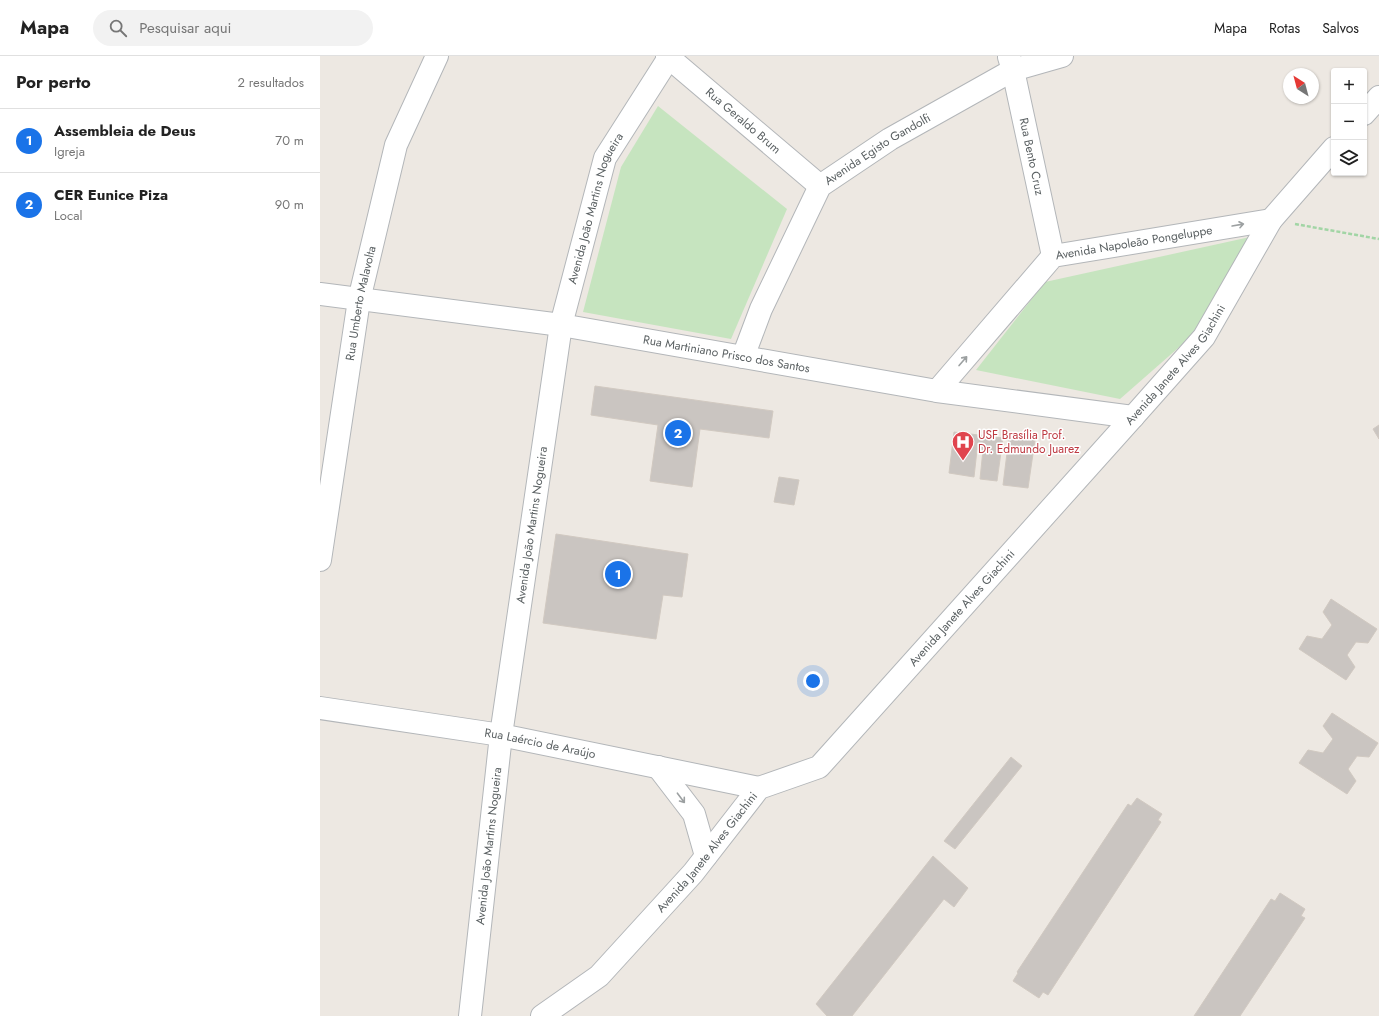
<!DOCTYPE html>
<html lang="pt">
<head>
<meta charset="utf-8">
<style>
	body { margin:0; font-family:Jost,sans-serif; background:#f2f2f2; color:#222 }
	.controls { position:absolute; right:12px; top:12px; display:grid; overflow:hidden; border-radius:4px; box-shadow:0 1px 3px #0004 }
	.controls button { width:36px; height:36px; display:grid; place-items:center; padding:0; border:0; border-bottom:1px solid #e0e0e0; background:#fff; color:#222; font:20px sans-serif }
	.compass { position:absolute; left:963px; top:12px; width:36px; height:36px; border-radius:50%; background:#fff; box-shadow:0 1px 3px #0004; rotate:324deg }
	.you { position:absolute; left:493px; top:625px; width:14px; height:14px; margin:-10px; border:3px solid #fff; border-radius:50%; background:#1a73e8; box-shadow:0 0 0 6px #1a73e833 }
	.badge { display:grid; place-items:center; width:26px; height:26px; border-radius:50%; background:#1a73e8; color:#fff; font-size:13px; font-weight:700 }
	.pin { position:absolute; translate:-50% -50%; border:2px solid #fff; box-shadow:0 1px 4px #0006 }
	.list { margin:0; padding:0; list-style:none }
	h2 { display:flex; justify-content:space-between; align-items:center; height:52px; margin:0; padding:0 16px; font-size:17px }
	h2 small { font-size:13px; font-weight:400; color:#767676 }
	.list li { display:grid; grid-template-columns:26px 1fr auto; gap:12px; align-items:center; box-sizing:border-box; height:64px; padding:0 16px; border-top:1px solid #e0e0e0 }
	.list b { display:block; font-size:15px; white-space:nowrap }
	.list p { margin:0; font-size:13px; white-space:nowrap; color:#767676 }
	.list em { font-size:13px; font-style:normal; color:#767676 }
	.icon { flex:none; width:22px; height:22px; fill:none; stroke:currentColor; stroke-width:2; stroke-linecap:round; stroke-linejoin:round }
	.map { position:relative; flex:none; width:1059px; height:960px; overflow:hidden }
	header { display:flex; align-items:center; gap:24px; box-sizing:border-box; height:56px; padding:0 20px; background:#fff; border-bottom:1px solid #e0e0e0 }
	header strong { font-size:19px }
	nav { display:flex; gap:22px; margin-inline-start:auto; font-size:14px }
	.search { width:280px; height:36px; background:#f2f2f2; display:flex; align-items:center; gap:10px; box-sizing:border-box; padding:0 14px; border-radius:22px; color:#767676; font-size:15px }
	main { display:flex }
	aside { flex:1; background:#fff }
	.map>svg:first-child { display:block }
	.green { fill:#c6e4bf }
	.building { fill:#cac5c1; stroke:#d1c9c1 }
	.lines { fill:none; stroke-linecap:round; stroke-linejoin:round }
	.minor-casing { stroke:#b3b6b9; stroke-width:24 }
	.path { stroke:#a2d5a5; stroke-width:2.5; stroke-dasharray:4 2; stroke-linecap:butt }
	.minor { stroke:#fff; stroke-width:22 }
	.oneway { stroke:#9ca0a1 }
	.labels { text-anchor:middle; dominant-baseline:central; stroke-width:3; stroke-linejoin:round; paint-order:stroke }
	.street-label { font-size:12px; fill:#5a6062; stroke:#fff }
	.health-label { font-size:12px; fill:#be3a42; stroke:#fff; text-anchor:start }
</style>
</head>
<body>
<header>
<strong>Mapa</strong>
<div class="search"><svg class="icon" aria-label="search" viewBox="0 0 24 24"><circle cx="10" cy="10" r="6"/><path d="M15 15l6 6"/></svg>Pesquisar aqui</div>
<nav><a>Mapa</a><a>Rotas</a><a>Salvos</a></nav>
</header>
<main>
<aside>
<h2>Por perto<small>2 resultados</small></h2>
<ul class="list">
<li><span class="badge">1</span><div><b>Assembleia de Deus</b><p>Igreja</p></div><em>70 m</em></li>
<li><span class="badge">2</span><div><b>CER Eunice Piza</b><p>Local</p></div><em>90 m</em></li>
</ul>
</aside>
<div class="map">
<svg width="1059" height="960" viewBox="0 0 1059 960">
	<rect width="100%" height="100%" fill="#ede8e2"/>
	<!-- green -->
	<g class="green">
		<path d="M338,50L467,153L411,283L263,256L301,111Z"/>
		<path d="M930,181L873,279L800,343L656,314L725,226Z"/>
	</g>
	<!-- building -->
	<g class="building">
		<path d="M275,330L453,355L449,382L380,373L372,431L330,425L338,369L271,359Z"/>
		<path d="M1059,369V383L1053,373Z"/>
		<path d="M634,376L683,382L677,425L660,423L663,394H657L654,421L629,417Z"/>
		<path d="M689,381L715,384L708,432L683,429Z"/>
		<path d="M459,421L479,424L474,449L454,446Z"/>
		<path d="M236,478L368,498L362,541L343,539L336,583L223,567Z"/>
		<path d="M1011,543L1057,573L1048,587L1036,586L1027,599L1035,611L1026,624L979,593L987,580L1002,583L1012,569L1003,556Z"/>
		<path d="M1012,657L1058,687L1049,701L1037,700L1028,713L1036,725L1027,738L979,707L988,694L1003,697L1013,683L1003,670Z"/>
		<path d="M691,701L702,710L635,793L624,785Z"/>
		<path d="M817,742L842,758L838,764L841,766L728,939L723,936L719,942L693,925L698,917L697,916L808,748L811,750Z"/>
		<path d="M613,800L648,832L634,851L624,843L532,960H507L496,948Z"/>
		<path d="M960,837L985,853L981,860L985,862L920,960H874L951,843L955,845Z"/>
	</g>
	<g class="lines">
		<!-- minor casing -->
		<g class="minor-casing">
			<g id="minor">
				<path id="s1" d="M347,0L500,130"/>
				<path id="s2" d="M689,1L693,14L733,200"/>
				<path d="M1044,58L1059,41"/>
				<path id="s3" d="M0,238L241,269L617,335L813,361"/>
				<path id="s4" d="M423,301L441,253L500,130L570,83L693,14L742,0"/>
				<path id="s5" d="M617,335L733,200L951,164"/>
				<path id="s6" d="M0,504L39,244L76,89L117,0"/>
				<path id="s7" d="M0,652L181,679L439,732"/>
				<path d="M338,711L374,758L386,800"/>
				<path id="s8" d="M150,960L181,679L241,269L285,102L350,0"/>
				<path id="s9" d="M222,960L279,920L373,817L439,732L499,711L813,361L884,281L951,164L1014,92"/>
			</g>
		</g>
		<!-- path -->
		<path class="path" d="M975,168L1059,183"/>
		<!-- minor -->
		<use href="#minor" class="minor"/>
	</g>
	<!-- one-way arrows -->
	<defs><path id="oneway-shaft" d="M-6 0H5M1.5-3L5.5 0L1.5 3" fill="none" stroke-width="1.6" stroke-linecap="round" stroke-linejoin="round"/></defs>
	<g class="oneway">
		<use href="#oneway-shaft" transform="translate(918 169) rotate(-10)"/>
		<use href="#oneway-shaft" transform="translate(643 305) rotate(-49)"/>
		<use href="#oneway-shaft" transform="translate(361 742) rotate(53)"/>
	</g>
	<!-- icons -->
	<defs>
		<g id="hospital-pin" transform="scale(1.15)"><path d="M0 17L-7.5 6A9.5 9.5 0 1 1 7.5 6Z" fill="#e0444e" stroke="#fff"/><path d="M-5-5h3v3.5h4V-5h3V5h-3V1.5h-4V5h-3Z" fill="#fff"/></g>
	</defs>
	<g fill-rule="evenodd">
		<use href="#hospital-pin" x="643" y="386"/>
	</g>
	<g class="labels">
		<!-- street labels -->
		<g class="street-label">
			<text stroke="none"><textPath href="#s1" startOffset="100">Rua Geraldo Brum</textPath></text>
			<text stroke="none"><textPath href="#s4" startOffset="256">Avenida Egisto Gandolfi</textPath></text>
			<text stroke="none"><textPath href="#s2" startOffset="102">Rua Bento Cruz</textPath></text>
			<text stroke="none"><textPath href="#s8" startOffset="819">Avenida João Martins Nogueira</textPath></text>
			<text stroke="none"><textPath href="#s5" startOffset="260">Avenida Napoleão Pongeluppe</textPath></text>
			<text stroke="none"><textPath href="#s6" startOffset="260">Rua Umberto Malavolta</textPath></text>
			<text stroke="none"><textPath href="#s3" startOffset="411">Rua Martiniano Prisco dos Santos</textPath></text>
			<text stroke="none"><textPath href="#s9" startOffset="918">Avenida Janete Alves Giachini</textPath></text>
			<text stroke="none"><textPath href="#s8" startOffset="495">Avenida João Martins Nogueira</textPath></text>
			<text stroke="none"><textPath href="#s9" startOffset="594">Avenida Janete Alves Giachini</textPath></text>
			<text stroke="none"><textPath href="#s7" startOffset="223">Rua Laércio de Araújo</textPath></text>
			<text stroke="none"><textPath href="#s8" startOffset="171">Avenida João Martins Nogueira</textPath></text>
			<text stroke="none"><textPath href="#s9" startOffset="234">Avenida Janete Alves Giachini</textPath></text>
		</g>
		<!-- health labels -->
		<g class="health-label">
			<text x="658" y="379">USF Brasília Prof.<tspan x="658" dy="14">Dr. Edmundo Juarez</tspan></text>
		</g>
	</g>
</svg>
<div class="controls">
<button>+</button>
<button>−</button>
<button><svg class="icon" aria-label="layers" viewBox="0 0 24 24"><path d="M12 4l9 5-9 5-9-5zM3 14l9 5 9-5"/></svg></button>
</div>
<svg class="compass" viewBox="-18 -18 36 36"><path d="M0-13l5 13h-10z" fill="#e53935"/><path d="M0 13l5-13h-10z" fill="#767676"/></svg>
<div class="you"></div>
<div class="pin badge" style="left:298px;top:518px">1</div>
<div class="pin badge" style="left:358px;top:377px">2</div>
</div>
</main>
</body>
</html>
